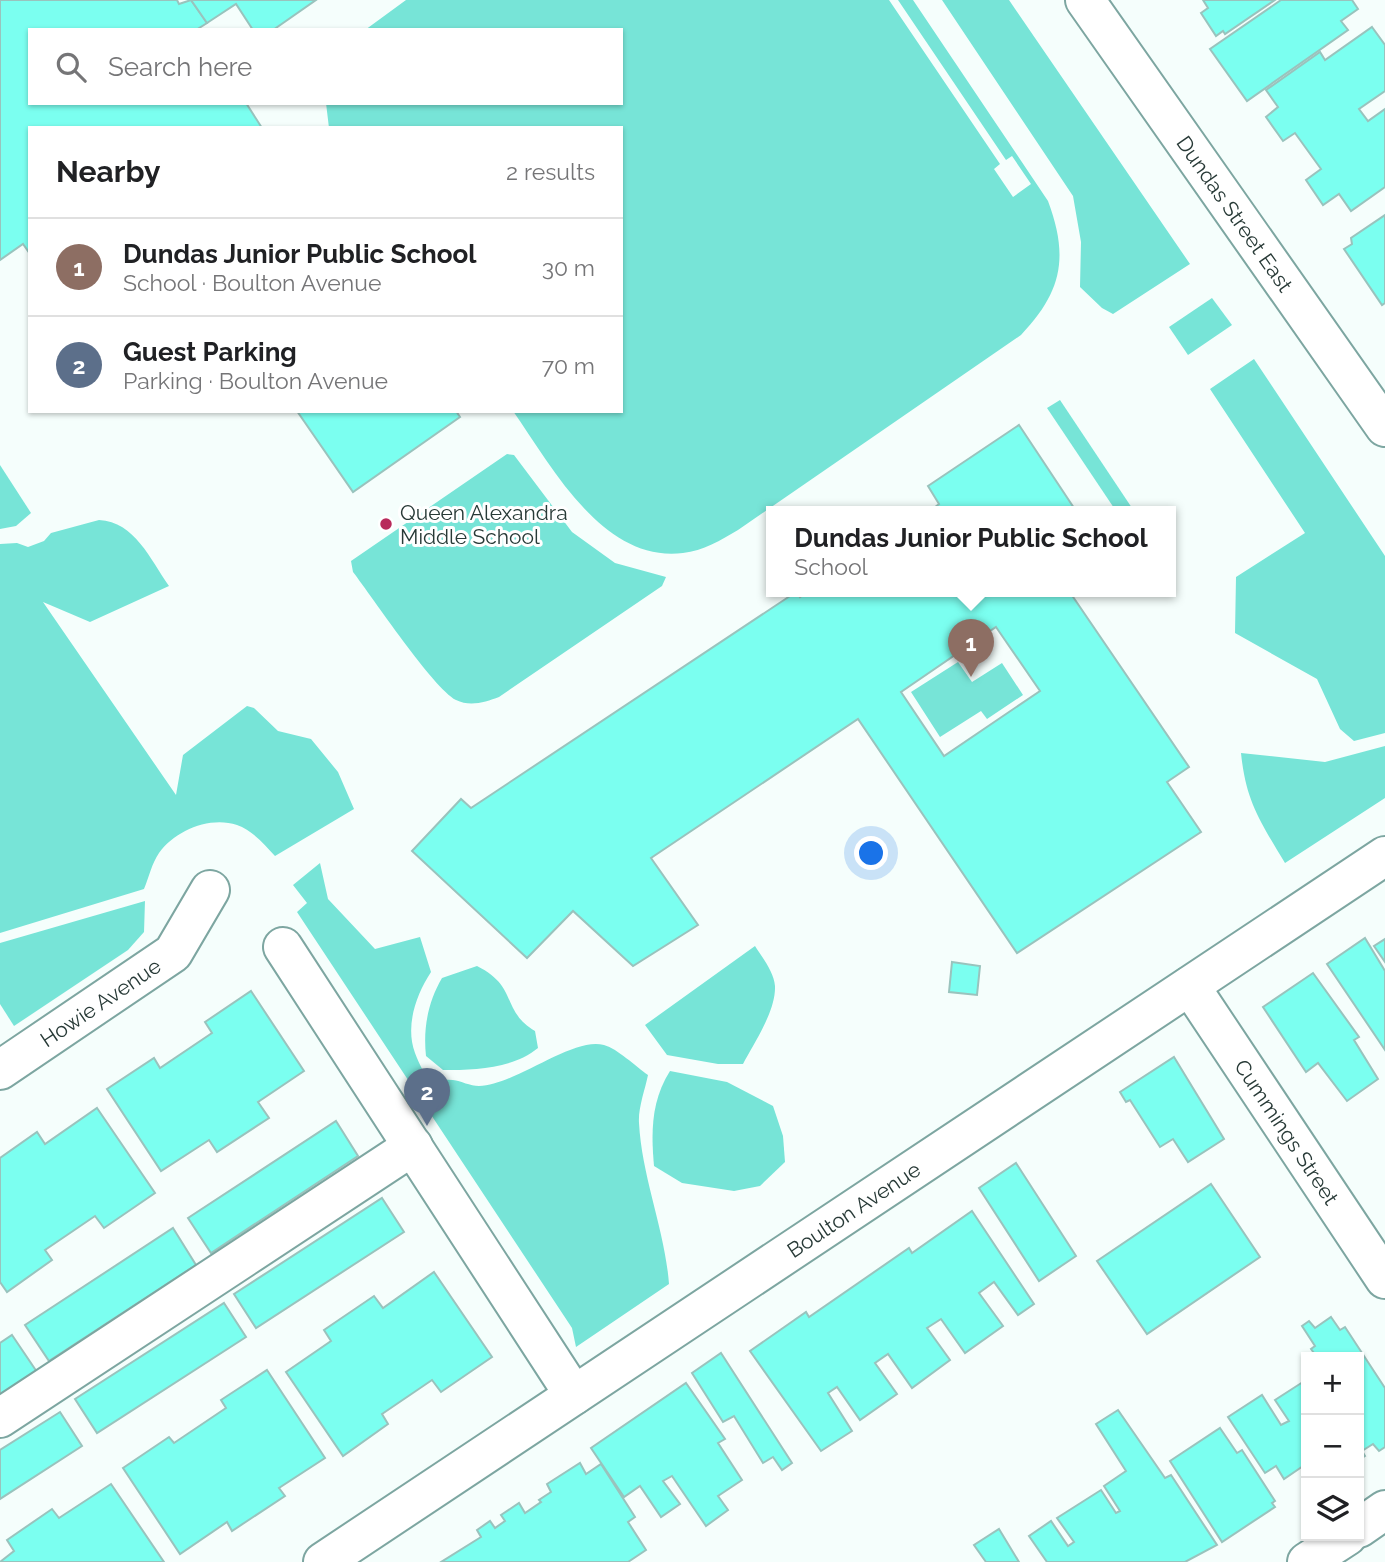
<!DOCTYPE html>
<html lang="en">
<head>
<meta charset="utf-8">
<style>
	body { margin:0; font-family:Raleway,sans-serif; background:#f2f2f2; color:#202124 }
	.controls { position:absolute; right:21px; bottom:21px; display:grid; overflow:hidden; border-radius:0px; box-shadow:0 2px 5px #0004 }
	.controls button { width:63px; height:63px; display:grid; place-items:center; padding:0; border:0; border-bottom:2px solid #e0e0e0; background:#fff; color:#202124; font:35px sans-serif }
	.you { position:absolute; left:872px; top:854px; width:24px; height:24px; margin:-18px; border:5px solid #fff; border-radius:50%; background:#1a73e8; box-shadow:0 0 0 10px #1a73e833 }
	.badge { display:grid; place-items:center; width:46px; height:46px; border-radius:50%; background:#ea580c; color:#fff; font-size:23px; font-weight:700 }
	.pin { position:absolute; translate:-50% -58px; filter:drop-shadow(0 2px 4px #0008) }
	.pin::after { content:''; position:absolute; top:37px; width:24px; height:21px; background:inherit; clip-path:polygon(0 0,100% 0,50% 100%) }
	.popup { position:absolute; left:766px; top:506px; width:410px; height:91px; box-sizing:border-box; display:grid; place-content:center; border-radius:0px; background:#fff; filter:drop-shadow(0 2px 5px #0005); font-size:23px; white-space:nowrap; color:#757577 }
	.popup b { font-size:26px; color:#202124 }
	.popup::after { content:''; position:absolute; left:50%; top:100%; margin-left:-14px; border:14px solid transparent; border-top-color:#fff }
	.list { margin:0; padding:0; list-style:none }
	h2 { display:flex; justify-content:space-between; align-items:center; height:91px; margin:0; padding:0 28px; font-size:30px }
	h2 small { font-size:23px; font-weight:400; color:#757577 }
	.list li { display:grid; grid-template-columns:46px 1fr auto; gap:21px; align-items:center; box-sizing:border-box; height:98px; padding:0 28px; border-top:2px solid #e0e0e0 }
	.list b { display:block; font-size:26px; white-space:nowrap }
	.list p { margin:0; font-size:23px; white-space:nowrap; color:#757577 }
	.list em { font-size:23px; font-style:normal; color:#757577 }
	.icon { flex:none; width:38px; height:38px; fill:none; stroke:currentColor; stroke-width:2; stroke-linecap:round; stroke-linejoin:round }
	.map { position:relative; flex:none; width:1385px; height:1562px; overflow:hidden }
	.search { position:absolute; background:#fff; box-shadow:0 2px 5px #0004; left:28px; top:28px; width:595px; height:77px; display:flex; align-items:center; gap:18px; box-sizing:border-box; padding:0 24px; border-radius:0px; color:#757577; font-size:26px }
	.panel { position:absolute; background:#fff; box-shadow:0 2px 5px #0004; left:28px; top:126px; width:595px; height:287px; border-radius:0px }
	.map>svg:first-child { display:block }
	.green { fill:#77e4d7 }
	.building { fill:#7bfff0; stroke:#99c3bd; stroke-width:2; fill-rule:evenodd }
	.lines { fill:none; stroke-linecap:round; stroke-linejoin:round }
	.minor-casing { stroke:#7da6a1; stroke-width:42 }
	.minor { stroke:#fff; stroke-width:38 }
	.poi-dot { fill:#b82a5b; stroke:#fff; stroke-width:2.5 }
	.labels { text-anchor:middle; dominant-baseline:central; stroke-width:6; stroke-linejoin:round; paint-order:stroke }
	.street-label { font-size:21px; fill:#283a37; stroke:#fff }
	.poi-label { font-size:21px; fill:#283a37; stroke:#fff; text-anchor:start }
</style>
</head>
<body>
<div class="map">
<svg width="1385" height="1562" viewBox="0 0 1385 1562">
	<rect width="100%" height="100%" fill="#f5fefc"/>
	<!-- green -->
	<g class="green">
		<path d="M406,0H889L1000,164L994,169L1013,197L1031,184L1012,156L1006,160L898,0H913L1048,201C1069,257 1062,292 1021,335L738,530C721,540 703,551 683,553C603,563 552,467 513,411H621V128H329L326,103H621V30H365Z"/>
		<path d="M942,0H1009L1190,264L1113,314L1102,308L1080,287L1081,242L1073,196Z"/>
		<path d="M1212,298L1232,325L1188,355L1169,327Z"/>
		<path d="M1254,359L1385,556V733L1354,741L1340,729L1317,679L1235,633L1236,577L1305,533L1210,389Z"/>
		<path d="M1060,400L1134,511H1116L1047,408Z"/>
		<path d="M507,454L514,455L572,532L615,563L666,577L662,586L499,697C486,702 470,707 456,700C433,688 373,598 353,572L351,561Z"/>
		<path d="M0,465L31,513L16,526L0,529Z"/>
		<path d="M99,520C135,522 150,559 169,586L90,622L43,602L176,795L183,755L247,706L254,708L278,731L311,739L338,772L354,809L275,856C265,845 252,830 237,825C209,816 175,831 159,853C152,863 149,877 144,889L0,933V544L17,543L28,547L44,541L51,533Z"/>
		<path d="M958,662L972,682L1002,663L1023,695L987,719L981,711L940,737L911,692Z"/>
		<path d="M1385,746V798L1285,863C1260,821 1246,802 1241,753L1325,762Z"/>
		<path d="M320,863L328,899L375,949L420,937L431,972C416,995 405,1026 415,1053C425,1078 426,1078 453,1080C461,1081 470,1086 479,1086C516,1085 573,1036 604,1045C618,1049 635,1066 648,1075C645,1090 638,1108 639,1123C642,1178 665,1230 669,1284L576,1347L572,1328L297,912L307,903L293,885Z"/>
		<path d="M145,901L144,932L128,950L14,1026L0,1004V943Z"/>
		<path d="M755,946C762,957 774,972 775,986C776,1011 754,1043 743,1064H718L667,1055L645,1025Z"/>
		<path d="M477,966C519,987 500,1010 535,1031L538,1048C512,1069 475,1070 443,1070L426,1056C423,1028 428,1002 442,978Z"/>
		<path d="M670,1071L727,1082L773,1106L783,1136L785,1162L760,1186L734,1191L682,1183L654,1166C651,1132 651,1101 670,1071Z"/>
	</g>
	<!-- building -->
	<g class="building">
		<path d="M0,0H177L179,4L191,0L207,23L196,30H30V103H246L262,128H30V254L23,244L0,260Z"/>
		<path d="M191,0H316L273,30H253L236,4L207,23Z"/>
		<path d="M1203,0H1275L1225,34L1223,31L1216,36L1201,13L1208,8Z"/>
		<path d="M1281,0H1352L1358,9L1341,21L1348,30L1247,101L1210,49Z"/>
		<path d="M1372,27L1385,45V91L1359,109L1368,121L1385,109V187L1351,211L1339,194L1323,205L1306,180L1321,169L1295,133L1283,141L1266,117L1278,107L1266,90L1320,52L1325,60Z"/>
		<path d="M1385,215V303L1382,305L1344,249L1352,244L1351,238Z"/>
		<path d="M297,411H456L460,417L353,492Z"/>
		<path d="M1019,425L1076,511H930L939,504L928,486Z"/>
		<path d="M808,591H1069L1189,767L1167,782L1201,832L1017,953L858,719L651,858L698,925L633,966L573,911L527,958L412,851L461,799L471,808L796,592L800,597ZM996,627L1040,691L944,756L901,692Z"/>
		<path d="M1365,938L1385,971V1050L1327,964Z"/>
		<path d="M1385,939V962L1374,946Z"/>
		<path d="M952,962L980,966L977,995L949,992Z"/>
		<path d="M1313,973L1359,1037L1354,1040L1378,1079L1347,1101L1318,1063L1306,1072L1263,1007Z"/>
		<path d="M251,991L304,1071L258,1102L269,1118L217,1152L209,1140L161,1171L107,1089L154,1058L160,1068L212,1033L205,1022Z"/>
		<path d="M1174,1057L1224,1139L1188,1162L1173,1139L1160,1147L1130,1100L1126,1102L1120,1092Z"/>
		<path d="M97,1108L155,1193L104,1228L95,1216L45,1250L52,1260L7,1292L0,1282V1158L37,1132L45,1144Z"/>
		<path d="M336,1121L358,1156L211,1253L188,1218Z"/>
		<path d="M1016,1163L1076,1256L1039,1281L979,1188Z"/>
		<path d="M1211,1184L1260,1257L1147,1334L1097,1261Z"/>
		<path d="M382,1198L404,1232L256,1328L234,1294Z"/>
		<path d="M972,1211L1034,1304L1018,1315L994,1282L979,1293L1003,1326L965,1353L941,1319L927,1328L950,1360L912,1388L888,1354L875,1363L897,1394L860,1420L837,1387L828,1393L852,1431L821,1451L750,1351L806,1312L809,1317L909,1248L912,1253Z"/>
		<path d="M173,1228L196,1265L49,1361L25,1325Z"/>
		<path d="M434,1272L492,1357L441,1392L432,1380L382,1414L388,1424L343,1456L286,1372L331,1341L324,1330L374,1296L383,1308Z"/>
		<path d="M224,1303L246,1337L97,1433L75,1399Z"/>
		<path d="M1331,1317L1340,1330L1345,1327L1385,1388V1447L1379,1451L1373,1444L1362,1451L1365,1456L1359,1460V1357H1317L1311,1349L1315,1346L1302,1326L1309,1321L1315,1328Z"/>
		<path d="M12,1335L37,1372L0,1397V1343Z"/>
		<path d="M721,1353L792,1463L782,1470L773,1457L763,1463L734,1416L723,1422L692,1373Z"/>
		<path d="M267,1370L325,1458L279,1488L285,1496L232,1531L227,1522L180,1554L123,1468L169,1437L174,1443L226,1408L221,1400Z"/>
		<path d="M1306,1380V1464L1284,1479L1276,1466L1265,1473L1228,1417L1262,1395L1281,1425L1289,1421L1275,1400Z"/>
		<path d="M686,1383L725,1439L718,1443L742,1480L718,1496L728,1510L706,1526L672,1476L663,1481L680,1504L661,1517L640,1486L624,1497L591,1448Z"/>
		<path d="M1118,1410L1165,1478L1171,1475L1217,1545L1185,1562H1047L1029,1536L1051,1521L1068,1546L1074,1542L1057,1518L1101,1490L1116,1513L1120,1511L1104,1486L1126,1471L1096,1424Z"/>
		<path d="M60,1412L82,1446L0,1499V1450Z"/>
		<path d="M1220,1428L1237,1453L1242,1450L1275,1501L1272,1503L1275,1507L1222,1542L1170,1461Z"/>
		<path d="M580,1463L586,1474L601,1464L635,1517L628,1522L646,1550L628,1562H441L481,1537L477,1530L490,1521L495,1528L505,1521L501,1515L519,1503L525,1513L541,1502L539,1500L551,1492L547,1484Z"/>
		<path d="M111,1484L164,1562H0L14,1551L7,1540L52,1509L59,1518Z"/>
		<path d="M999,1529L1019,1562H986L974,1545Z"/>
	</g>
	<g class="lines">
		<!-- minor casing -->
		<g class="minor-casing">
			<g id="minor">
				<path id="s1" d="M1085,0L1385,427"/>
				<path d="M283,947L574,1395"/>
				<path id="s2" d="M1190,986L1385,1279"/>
				<path id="s3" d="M0,1070L173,953L210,890"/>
				<path d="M0,1418L413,1146"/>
				<path d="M1359,1528L1385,1510"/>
				<path id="s4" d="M323,1562L1385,856"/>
				<path d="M1307,1562L1347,1536"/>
			</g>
		</g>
		<!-- minor -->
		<use href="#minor" class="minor"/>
	</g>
	<!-- markers -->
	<circle class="poi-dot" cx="386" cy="524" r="7"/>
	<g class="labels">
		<!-- street labels -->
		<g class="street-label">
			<text stroke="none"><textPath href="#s1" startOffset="261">Dundas Street East</textPath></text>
			<text stroke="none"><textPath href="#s3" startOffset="121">Howie Avenue</textPath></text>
			<text stroke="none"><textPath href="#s2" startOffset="175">Cummings Street</textPath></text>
			<text stroke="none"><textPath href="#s4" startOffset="637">Boulton Avenue</textPath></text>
		</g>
		<!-- poi labels -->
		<g class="poi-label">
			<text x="400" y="512">Queen Alexandra<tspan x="400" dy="24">Middle School</tspan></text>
		</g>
	</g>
</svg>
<div class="controls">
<button>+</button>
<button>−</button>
<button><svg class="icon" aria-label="layers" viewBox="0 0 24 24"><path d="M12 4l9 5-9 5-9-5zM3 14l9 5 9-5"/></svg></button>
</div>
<div class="you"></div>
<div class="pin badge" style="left:971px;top:677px;background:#8d6e63">1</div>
<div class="popup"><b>Dundas Junior Public School</b>School</div>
<div class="pin badge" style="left:427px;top:1126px;background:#5c6f8a">2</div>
<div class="search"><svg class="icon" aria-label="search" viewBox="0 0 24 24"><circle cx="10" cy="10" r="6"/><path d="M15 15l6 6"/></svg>Search here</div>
<section class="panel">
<h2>Nearby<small>2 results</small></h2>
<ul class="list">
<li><span class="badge" style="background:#8d6e63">1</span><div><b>Dundas Junior Public School</b><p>School · Boulton Avenue</p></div><em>30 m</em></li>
<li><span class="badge" style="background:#5c6f8a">2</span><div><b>Guest Parking</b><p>Parking · Boulton Avenue</p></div><em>70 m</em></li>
</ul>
</section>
</div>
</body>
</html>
